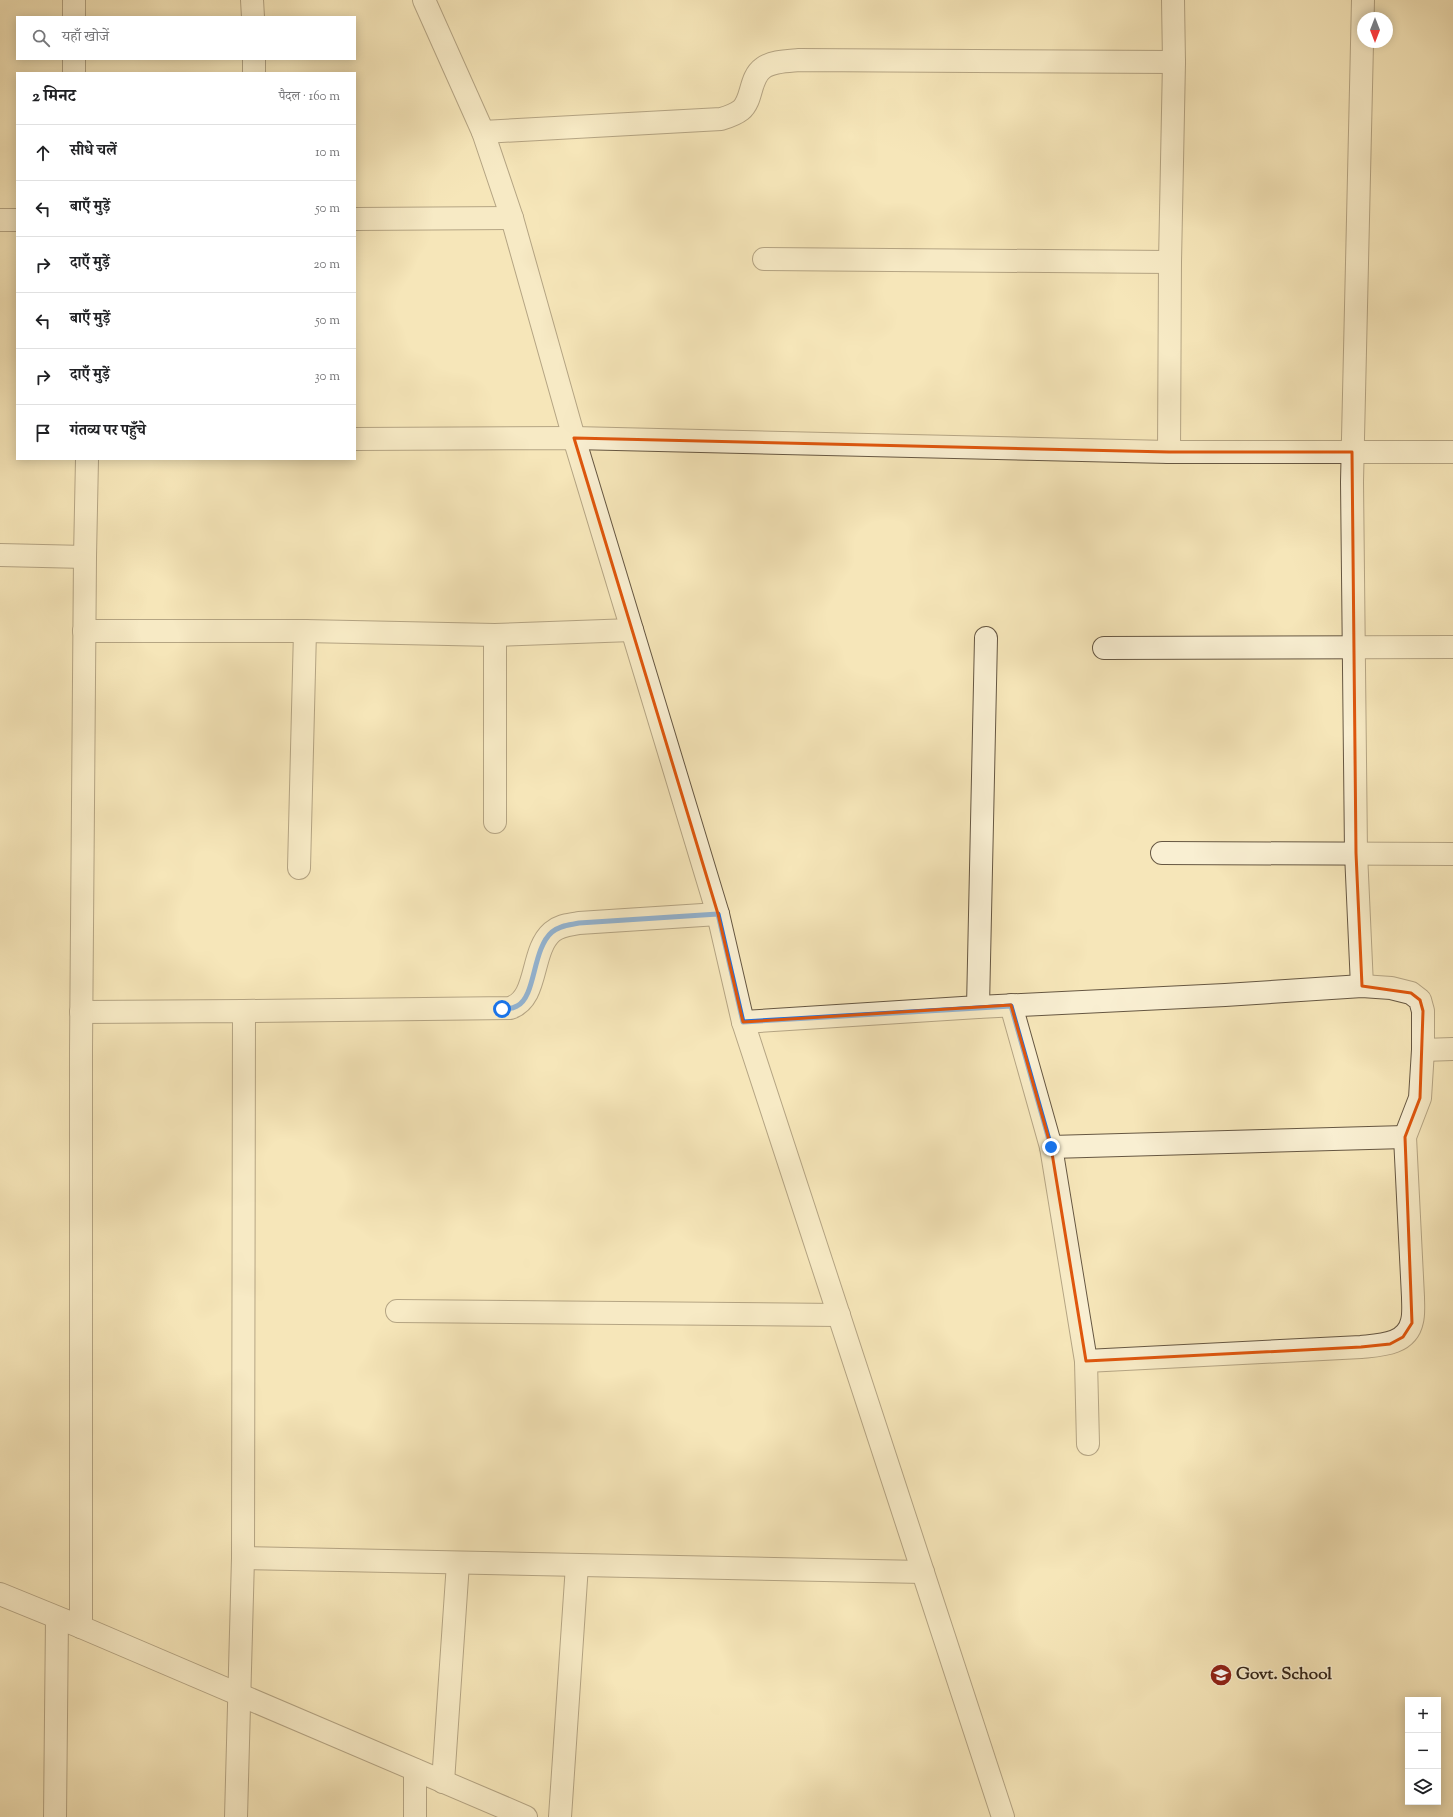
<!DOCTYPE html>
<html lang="hi">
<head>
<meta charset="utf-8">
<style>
	body { margin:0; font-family:"Sorts Mill Goudy","Noto Serif Devanagari",serif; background:#f2f2f2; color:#202124 }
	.controls { position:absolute; right:12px; bottom:12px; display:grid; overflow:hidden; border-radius:0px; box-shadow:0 2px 10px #0003 }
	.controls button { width:36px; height:36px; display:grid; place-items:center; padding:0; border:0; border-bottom:1px solid #e0e0e0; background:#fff; color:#202124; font:20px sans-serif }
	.compass { position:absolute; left:1357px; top:12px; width:36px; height:36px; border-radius:50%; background:#fff; box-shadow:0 2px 10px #0003; rotate:180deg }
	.stop { position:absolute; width:12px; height:12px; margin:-9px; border:3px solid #1a73e8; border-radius:50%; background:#fff }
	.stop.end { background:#1a73e8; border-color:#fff; box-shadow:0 1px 4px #0008 }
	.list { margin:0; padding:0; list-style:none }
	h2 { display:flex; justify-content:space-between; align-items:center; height:52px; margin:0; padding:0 16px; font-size:17px }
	h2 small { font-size:13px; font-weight:400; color:#757577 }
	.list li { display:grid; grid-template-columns:26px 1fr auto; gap:12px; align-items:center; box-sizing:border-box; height:56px; padding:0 16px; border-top:1px solid #e0e0e0 }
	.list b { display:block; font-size:15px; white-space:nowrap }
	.list em { font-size:13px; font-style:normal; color:#757577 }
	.icon { flex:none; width:22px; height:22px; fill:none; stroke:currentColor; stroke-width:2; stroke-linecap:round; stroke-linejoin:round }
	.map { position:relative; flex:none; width:1453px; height:1817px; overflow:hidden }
	.search { position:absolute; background:#fff; box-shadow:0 2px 10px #0003; left:16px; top:16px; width:340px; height:44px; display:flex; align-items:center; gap:10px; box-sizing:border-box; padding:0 14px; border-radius:0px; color:#757577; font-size:15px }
	.panel { position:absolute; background:#fff; box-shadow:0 2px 10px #0003; left:16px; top:72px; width:340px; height:388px; border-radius:0px }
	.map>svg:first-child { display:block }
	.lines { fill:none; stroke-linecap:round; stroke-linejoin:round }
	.minor-casing { stroke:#665742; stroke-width:24 }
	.tertiary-casing { stroke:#665742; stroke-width:24 }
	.minor { stroke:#f9efd2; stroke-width:22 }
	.tertiary { stroke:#f9efd2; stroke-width:22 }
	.route { stroke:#1a73e8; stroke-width:5 }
	.marked { fill:none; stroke:#df560d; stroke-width:3; stroke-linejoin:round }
	.labels { text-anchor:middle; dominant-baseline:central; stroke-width:3; stroke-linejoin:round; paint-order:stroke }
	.poi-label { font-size:17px; font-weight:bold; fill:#36271a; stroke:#f9efd2; text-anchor:start }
</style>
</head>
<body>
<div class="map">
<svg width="1453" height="1817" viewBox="0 0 1453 1817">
	<rect width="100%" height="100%" fill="#f6e6b9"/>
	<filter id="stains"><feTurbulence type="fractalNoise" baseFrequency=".005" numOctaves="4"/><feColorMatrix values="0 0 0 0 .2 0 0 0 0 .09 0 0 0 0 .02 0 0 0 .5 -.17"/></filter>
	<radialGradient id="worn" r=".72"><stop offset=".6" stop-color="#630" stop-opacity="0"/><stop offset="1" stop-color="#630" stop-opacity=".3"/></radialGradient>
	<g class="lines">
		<!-- minor casing -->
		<g class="minor-casing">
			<g id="minor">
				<path d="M74,0V17"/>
				<path d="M252,0L253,17"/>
				<path d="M1173,0L1174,62L1170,262L1169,452H1453"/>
				<path d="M74,59V73"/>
				<path d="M254,59V73"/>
				<path d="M483,132L721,119C728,117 736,114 741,110C753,100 749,78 763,68C772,61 788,61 799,60L1174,62"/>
				<path d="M355,219L512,218"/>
				<path d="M0,220H17"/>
				<path d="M764,259L1170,262"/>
				<path d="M355,439L574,438L1169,452"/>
				<path d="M0,555L85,557L87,459"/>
				<path d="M84,631H305L495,635L632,630"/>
				<path d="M1104,648L1453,647"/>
				<path d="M495,822V635"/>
				<path d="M1162,853L1453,854"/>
				<path d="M299,868L305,631"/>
				<path d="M1362,986L1356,853L1352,482L1363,0"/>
				<path d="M1011,1005L1051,1147L1086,1361"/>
				<path d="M978,1007L1225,995L1362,986L1391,988L1411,993L1420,1000L1423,1011V1050L1420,1098L1405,1137L1413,1297C1413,1304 1414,1314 1412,1321C1407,1345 1380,1345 1361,1347L1086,1361L1088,1444"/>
				<path d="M244,1011L510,1008C539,999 530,951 552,932C560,925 570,925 579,923L718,914"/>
				<path d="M81,1012L244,1011L243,1558L236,1817"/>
				<path d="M743,1022L978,1007L986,638"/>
				<path d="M1423,1050L1453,1049"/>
				<path d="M1051,1147L1405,1137"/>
				<path d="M397,1311L839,1315"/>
				<path d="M243,1558L923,1572"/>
				<path d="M81,1627V1050L85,557"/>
				<path d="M443,1782L458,1563"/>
				<path d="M55,1817L57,1618"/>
				<path d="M415,1817V1770"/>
				<path d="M560,1817L577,1565"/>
			</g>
		</g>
		<!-- tertiary casing -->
		<g class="tertiary-casing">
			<g id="tertiary">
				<path d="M424,0L483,132L512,218L574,438L718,914L743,1022L1003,1817"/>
				<path d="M0,1594L81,1627L526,1817"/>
			</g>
		</g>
		<!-- minor -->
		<use href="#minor" class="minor"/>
		<!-- tertiary -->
		<use href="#tertiary" class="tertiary"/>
	</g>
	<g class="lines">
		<!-- route -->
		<path class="route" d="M502,1009C506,1009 512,1009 517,1006C536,997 532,949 552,932C560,925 570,925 579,923L718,914L743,1022L1011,1006L1051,1147"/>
	</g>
	<!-- marked area -->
	<path d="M0 0H1453V1817H0ZM574,438L1169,452H1352L1356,853L1362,986L1411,993L1420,1000L1423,1011L1420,1098L1405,1137L1412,1323L1403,1337L1390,1344L1361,1347L1086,1361L1051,1147L1011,1005L743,1022L718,914Z" fill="#f6e6b9" fill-opacity=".55" fill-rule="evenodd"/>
	<path class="marked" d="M574,438L1169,452H1352L1356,853L1362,986L1411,993L1420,1000L1423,1011L1420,1098L1405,1137L1412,1323L1403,1337L1390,1344L1361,1347L1086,1361L1051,1147L1011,1005L743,1022L718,914Z"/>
	<!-- icons -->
	<defs>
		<g id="school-disc" transform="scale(1.15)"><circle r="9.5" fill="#8f2418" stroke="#f9efd2"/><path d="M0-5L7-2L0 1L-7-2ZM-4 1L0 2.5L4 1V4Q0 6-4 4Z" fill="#fff"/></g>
	</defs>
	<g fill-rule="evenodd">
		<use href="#school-disc" x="1221" y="1675"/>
	</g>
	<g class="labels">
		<!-- poi labels -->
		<g class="poi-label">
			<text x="1236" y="1675">Govt. School</text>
		</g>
	</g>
	<rect width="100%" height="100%" filter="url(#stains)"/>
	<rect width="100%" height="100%" fill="url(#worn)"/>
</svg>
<div class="controls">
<button>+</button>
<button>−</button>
<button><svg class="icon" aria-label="layers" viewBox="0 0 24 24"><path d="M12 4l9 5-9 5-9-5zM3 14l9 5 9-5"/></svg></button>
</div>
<svg class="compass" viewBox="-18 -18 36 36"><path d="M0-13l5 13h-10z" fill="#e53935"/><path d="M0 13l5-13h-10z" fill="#757577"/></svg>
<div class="stop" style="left:502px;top:1009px"></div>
<div class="stop end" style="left:1051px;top:1147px"></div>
<div class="search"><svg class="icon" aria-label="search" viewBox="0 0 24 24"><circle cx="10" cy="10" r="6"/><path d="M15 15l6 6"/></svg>यहाँ खोजें</div>
<section class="panel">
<h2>2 मिनट<small>पैदल · 160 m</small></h2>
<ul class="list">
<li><svg class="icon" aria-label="ahead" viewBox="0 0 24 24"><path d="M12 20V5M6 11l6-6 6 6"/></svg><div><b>सीधे चलें</b></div><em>10 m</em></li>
<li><svg class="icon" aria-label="left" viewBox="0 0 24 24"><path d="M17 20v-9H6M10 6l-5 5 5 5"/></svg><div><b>बाएँ मुड़ें</b></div><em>50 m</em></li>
<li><svg class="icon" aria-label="right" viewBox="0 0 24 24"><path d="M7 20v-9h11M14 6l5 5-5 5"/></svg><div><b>दाएँ मुड़ें</b></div><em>20 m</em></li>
<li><svg class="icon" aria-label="left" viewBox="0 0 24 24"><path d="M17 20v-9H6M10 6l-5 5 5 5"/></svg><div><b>बाएँ मुड़ें</b></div><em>50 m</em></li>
<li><svg class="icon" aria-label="right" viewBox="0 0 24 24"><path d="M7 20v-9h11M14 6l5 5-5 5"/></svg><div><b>दाएँ मुड़ें</b></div><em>30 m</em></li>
<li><svg class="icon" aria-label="arrive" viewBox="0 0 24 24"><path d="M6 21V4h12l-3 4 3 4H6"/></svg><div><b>गंतव्य पर पहुँचे</b></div></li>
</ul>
</section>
</div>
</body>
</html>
